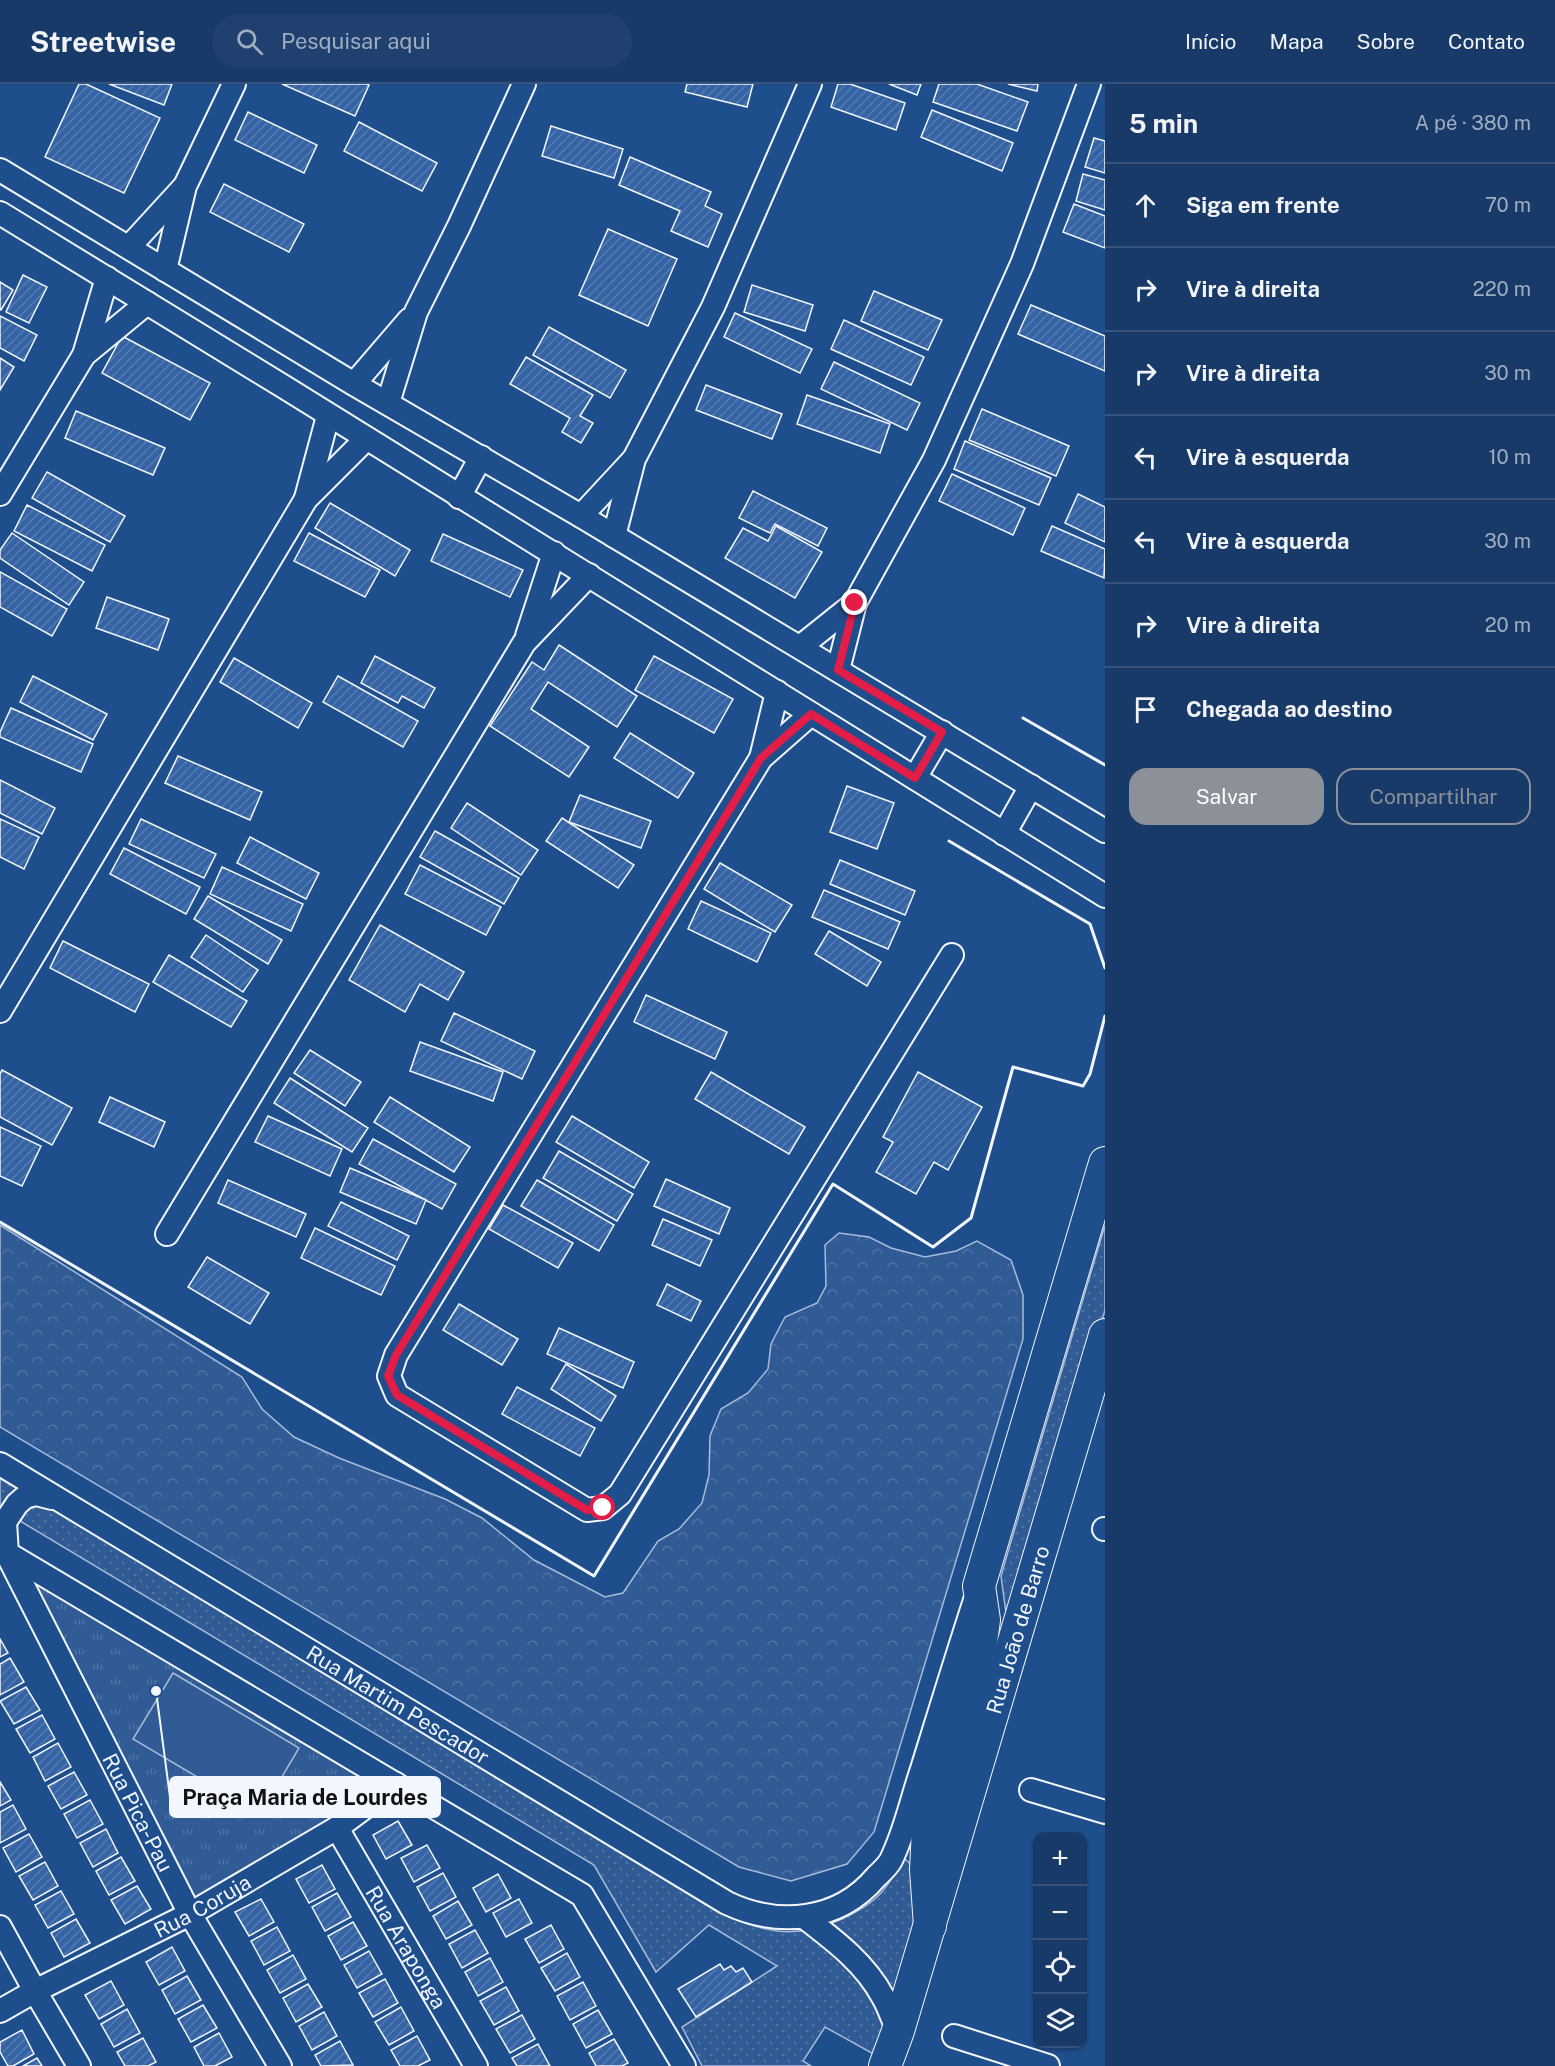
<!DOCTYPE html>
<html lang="pt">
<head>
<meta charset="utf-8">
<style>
	body { margin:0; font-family:"Public Sans",sans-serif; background:#20416f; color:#f1f3f6 }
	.controls { position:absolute; right:18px; bottom:18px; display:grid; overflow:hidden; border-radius:12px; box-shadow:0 2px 4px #0004 }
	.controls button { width:54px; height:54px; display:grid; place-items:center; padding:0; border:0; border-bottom:2px solid #36547d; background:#173a69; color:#f1f3f6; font:30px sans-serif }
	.stop { position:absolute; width:18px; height:18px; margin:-14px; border:4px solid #e11d48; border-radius:50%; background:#fff }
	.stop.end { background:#e11d48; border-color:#fff; box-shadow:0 2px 6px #0008 }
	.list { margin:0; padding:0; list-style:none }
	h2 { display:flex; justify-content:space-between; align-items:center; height:78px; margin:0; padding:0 24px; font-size:26px }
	h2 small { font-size:20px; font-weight:400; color:#9eadc0 }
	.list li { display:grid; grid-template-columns:39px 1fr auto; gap:18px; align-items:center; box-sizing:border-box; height:84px; padding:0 24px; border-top:2px solid #36547d }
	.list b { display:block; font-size:22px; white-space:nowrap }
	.list em { font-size:20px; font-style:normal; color:#9eadc0 }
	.actions { display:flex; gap:12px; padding:18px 24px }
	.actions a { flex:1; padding:14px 0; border:2px solid #8c9099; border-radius:18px; text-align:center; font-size:21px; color:#8c9099 }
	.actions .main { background:#8c9099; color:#fff }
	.icon { flex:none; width:33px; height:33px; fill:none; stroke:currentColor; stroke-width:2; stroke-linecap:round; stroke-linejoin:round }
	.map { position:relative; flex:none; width:1105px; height:1982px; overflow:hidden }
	header { display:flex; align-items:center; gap:36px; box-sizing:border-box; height:84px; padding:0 30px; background:#173a69; border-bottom:2px solid #36547d }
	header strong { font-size:28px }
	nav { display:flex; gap:33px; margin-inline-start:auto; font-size:21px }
	.search { width:420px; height:54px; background:#20416f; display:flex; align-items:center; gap:15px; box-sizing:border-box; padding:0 21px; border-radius:33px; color:#9eadc0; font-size:22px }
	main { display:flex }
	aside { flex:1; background:#173a69 }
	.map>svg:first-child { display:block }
	.grass { fill:url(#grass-dots); stroke:#a8bbd7; stroke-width:1.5 }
	.forest { fill:url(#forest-crowns); stroke:#a8bbd7; stroke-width:1.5 }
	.park { fill:url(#park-tufts); stroke:#a8bbd7; stroke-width:1.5 }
	.built { fill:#305b95; stroke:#a8bbd7; stroke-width:1.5 }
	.building { fill:url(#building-hatch); stroke:#f2f6ff; stroke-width:1.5 }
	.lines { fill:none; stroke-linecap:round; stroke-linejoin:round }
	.street-casing { stroke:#f2f6ff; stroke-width:26 }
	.secondary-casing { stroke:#f2f6ff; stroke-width:34 }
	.street { stroke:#1f4e8c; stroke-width:22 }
	.secondary { stroke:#1f4e8c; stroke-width:32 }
	.wall { stroke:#f2f6ff; stroke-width:3 }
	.route { stroke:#e11d48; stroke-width:8 }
	.labels { text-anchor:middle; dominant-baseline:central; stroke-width:4.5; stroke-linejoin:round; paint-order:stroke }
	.street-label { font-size:21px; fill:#f2f6ff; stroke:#1f4e8c }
	.leader { fill:none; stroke:#f2f6ff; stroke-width:2 }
	.callout-dot { fill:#f2f6ff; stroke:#1f4e8c; stroke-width:2 }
	.callout { fill:#f2f6ff; stroke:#f2f6ff; stroke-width:2 }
	.callout-label { font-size:22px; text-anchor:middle; font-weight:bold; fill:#111 }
</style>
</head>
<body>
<header>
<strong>Streetwise</strong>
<div class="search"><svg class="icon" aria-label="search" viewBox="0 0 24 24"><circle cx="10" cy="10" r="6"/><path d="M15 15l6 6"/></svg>Pesquisar aqui</div>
<nav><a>Início</a><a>Mapa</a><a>Sobre</a><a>Contato</a></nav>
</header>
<main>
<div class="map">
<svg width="1105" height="1982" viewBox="0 0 1105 1982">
	<defs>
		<pattern id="grass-dots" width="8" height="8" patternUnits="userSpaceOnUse" patternTransform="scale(1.5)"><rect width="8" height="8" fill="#305b95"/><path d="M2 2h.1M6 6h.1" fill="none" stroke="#4e73a5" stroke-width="1.8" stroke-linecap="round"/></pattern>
		<pattern id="forest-crowns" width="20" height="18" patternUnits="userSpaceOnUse" patternTransform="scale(1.5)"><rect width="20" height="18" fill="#305b95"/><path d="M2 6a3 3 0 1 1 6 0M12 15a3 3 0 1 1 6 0" fill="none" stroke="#4e73a5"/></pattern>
		<pattern id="park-tufts" width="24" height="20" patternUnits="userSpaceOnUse" patternTransform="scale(1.5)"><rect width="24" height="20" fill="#305b95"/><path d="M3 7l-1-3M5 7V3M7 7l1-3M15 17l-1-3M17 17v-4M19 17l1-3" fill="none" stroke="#4e73a5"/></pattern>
		<pattern id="building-hatch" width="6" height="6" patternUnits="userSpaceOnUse" patternTransform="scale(1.5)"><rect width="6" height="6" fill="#3563a3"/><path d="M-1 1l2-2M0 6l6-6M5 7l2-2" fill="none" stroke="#537ab1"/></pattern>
	</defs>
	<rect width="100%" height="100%" fill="#1f4e8c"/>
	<!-- grass -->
	<g class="grass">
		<path d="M1105,1141V1226L946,1764L1006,1529L1001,1492L1005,1478Z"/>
		<path d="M0,1391L718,1828C765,1849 794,1856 842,1835C855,1829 871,1820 881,1809C890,1799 897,1786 905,1775L917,1786L918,1840L877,1972L825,1943L803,1977L811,1982H702L682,1943L777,1882L709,1841L656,1888L594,1781L0,1425Z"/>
	</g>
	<!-- forest -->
	<path class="forest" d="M0,1141L242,1293L262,1325L294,1353L339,1374L445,1415L482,1434L534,1476L605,1513L623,1509L658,1457L679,1445L702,1419L709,1391L710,1352L721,1325L748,1309L768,1285L771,1260L785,1233L817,1219L826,1202L825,1161L839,1149L869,1153L891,1164L925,1173L956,1167L977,1157L1011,1176L1023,1211V1255L874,1748L847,1780L791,1797L739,1783L0,1343Z"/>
	<!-- park -->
	<path class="park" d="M12,1475L392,1700L191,1827Z"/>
	<!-- built -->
	<path class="built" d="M173,1589L299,1664L260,1730L133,1655Z"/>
	<!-- building -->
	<g class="building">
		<path d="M79,0H86L160,34L124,109L45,73Z"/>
		<path d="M109,0H172L164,21Z"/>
		<path d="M282,0H367L369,1L355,32Z"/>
		<path d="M687,0H753L747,23L685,8Z"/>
		<path d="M838,0H850L905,19L896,46L831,23Z"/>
		<path d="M889,0H921L917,11Z"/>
		<path d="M939,0H977L1028,18L1017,47L933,18Z"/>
		<path d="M1008,0H1038L1037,7Z"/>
		<path d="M932,26L1013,59L1002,87L921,53Z"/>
		<path d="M248,28L317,61L304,89L235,56Z"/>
		<path d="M359,38L437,79L422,107L344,67Z"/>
		<path d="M551,42L623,65L614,94L542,72Z"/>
		<path d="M1094,54L1105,57V89L1085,83Z"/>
		<path d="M630,73L711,108L705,122L722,130L708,163L671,147L680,127L619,101Z"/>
		<path d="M1083,90L1105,96V126L1076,117Z"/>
		<path d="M224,100L304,140L289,168L210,128Z"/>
		<path d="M1074,120L1105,132V164L1063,148Z"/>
		<path d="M608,145L677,175L648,242L579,211Z"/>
		<path d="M23,191L47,203L29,239L6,228Z"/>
		<path d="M0,198L13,206L1,226H0Z"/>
		<path d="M752,201L813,221L805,247L744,228Z"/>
		<path d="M874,207L942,236L928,266L861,237Z"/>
		<path d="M1031,221L1105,252V287L1018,250Z"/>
		<path d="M735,229L812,265L800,289L724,253Z"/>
		<path d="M0,232L37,251L24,277L0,264Z"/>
		<path d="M844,236L924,273L911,301L831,265Z"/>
		<path d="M549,243L626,286L610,314L533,271Z"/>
		<path d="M122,252L210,299L190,336L102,289Z"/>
		<path d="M526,273L593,311L580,332L593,339L581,359L562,348L570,334L510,300Z"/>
		<path d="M0,274L14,283L0,306Z"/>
		<path d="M834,278L920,319L907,346L821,305Z"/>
		<path d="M706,301L782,330L772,355L696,326Z"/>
		<path d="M807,311L890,340L880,369L797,340Z"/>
		<path d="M982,325L1069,362L1056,392L969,356Z"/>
		<path d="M76,327L165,364L153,391L65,354Z"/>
		<path d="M965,357L1051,394L1039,421L954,385Z"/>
		<path d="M47,388L125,432L110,458L32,414Z"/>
		<path d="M952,390L1025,424L1013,451L939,417Z"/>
		<path d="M753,407L827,444L818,462L775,440L770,449L739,434Z"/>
		<path d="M1078,410L1105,423V458L1065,439Z"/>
		<path d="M330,419L410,466L395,492L315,444Z"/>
		<path d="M27,421L105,461L92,487L14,447Z"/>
		<path d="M776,442L822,468L795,514L725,474L743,444L768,457Z"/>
		<path d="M1052,442L1105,465L1104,494L1041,467Z"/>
		<path d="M12,449L84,498L69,521L0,474V466Z"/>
		<path d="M309,449L380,486L365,513L294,477Z"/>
		<path d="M443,450L523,486L510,513L431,477Z"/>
		<path d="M0,488L67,525L52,552L0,523Z"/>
		<path d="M107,513L169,535L158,566L96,544Z"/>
		<path d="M559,561L637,612L617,643L548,598L531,625L589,663L569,693L490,642L532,578L544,586Z"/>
		<path d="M375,572L435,604L424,624L402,612L398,619L361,599Z"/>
		<path d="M654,572L733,615L714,649L635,606Z"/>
		<path d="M234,574L312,619L298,644L220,598Z"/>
		<path d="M33,592L107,630L93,656L20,618Z"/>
		<path d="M338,592L418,637L403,663L323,618Z"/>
		<path d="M11,624L93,660L81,688L0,653V648Z"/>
		<path d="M630,649L694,689L678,714L614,674Z"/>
		<path d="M178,672L262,708L250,736L165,699Z"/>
		<path d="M0,696L55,724L42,750L0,729Z"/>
		<path d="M847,702L894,719L877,765L830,748Z"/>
		<path d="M580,711L651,737L641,764L569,738Z"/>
		<path d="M467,719L538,766L521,791L451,744Z"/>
		<path d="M562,734L634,781L618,804L546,757Z"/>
		<path d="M0,735L39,753L24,785L0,773Z"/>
		<path d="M141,735L216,770L204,794L129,760Z"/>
		<path d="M435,747L519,794L504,820L420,773Z"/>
		<path d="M250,753L319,789L306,815L237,779Z"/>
		<path d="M124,764L200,803L186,830L110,790Z"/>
		<path d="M840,776L915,807L905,831L830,800Z"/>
		<path d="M720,779L792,821L775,848L704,805Z"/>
		<path d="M420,781L501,823L486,851L405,810Z"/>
		<path d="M222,783L303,820L291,847L210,810Z"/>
		<path d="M824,806L900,838L888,865L812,833Z"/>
		<path d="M208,812L282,856L268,880L194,835Z"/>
		<path d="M701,817L771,849L757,878L688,845Z"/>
		<path d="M380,841L464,888L448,916L420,900L405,928L349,896Z"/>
		<path d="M829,847L881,878L867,902L815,870Z"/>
		<path d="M206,851L258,886L243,908L191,873Z"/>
		<path d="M63,857L149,900L135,928L50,884Z"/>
		<path d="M169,871L247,917L231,943L153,898Z"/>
		<path d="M646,911L727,948L715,975L634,938Z"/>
		<path d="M454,929L535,967L522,995L441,957Z"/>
		<path d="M420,958L503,988L493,1017L410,987Z"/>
		<path d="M310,966L361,998L345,1022L294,989Z"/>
		<path d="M2,986L72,1024L52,1061L0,1033V990Z"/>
		<path d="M711,988L805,1043L789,1070L695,1015Z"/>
		<path d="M918,988L982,1023L948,1086L934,1078L916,1110L876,1088L893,1058L883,1053Z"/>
		<path d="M290,994L368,1044L352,1068L274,1019Z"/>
		<path d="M110,1013L165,1038L154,1063L99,1038Z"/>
		<path d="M390,1013L470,1063L454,1088L374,1038Z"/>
		<path d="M268,1032L342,1065L330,1092L255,1058Z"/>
		<path d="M572,1032L649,1078L634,1104L556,1058Z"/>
		<path d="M0,1043L41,1062L22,1102L0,1092Z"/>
		<path d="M373,1055L456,1100L442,1125L359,1080Z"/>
		<path d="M559,1067L633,1110L617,1137L543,1094Z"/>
		<path d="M350,1084L426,1116L416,1140L340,1108Z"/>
		<path d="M666,1095L730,1124L719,1150L654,1122Z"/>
		<path d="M228,1096L306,1130L296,1153L218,1119Z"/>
		<path d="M537,1096L614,1141L599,1167L521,1122Z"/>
		<path d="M341,1118L409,1152L397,1176L328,1142Z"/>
		<path d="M503,1121L573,1159L558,1184L489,1145Z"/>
		<path d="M663,1135L712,1156L700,1182L652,1161Z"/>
		<path d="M315,1144L395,1182L381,1211L301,1174Z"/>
		<path d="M207,1173L269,1209L250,1240L188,1203Z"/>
		<path d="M667,1200L701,1217L691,1237L657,1221Z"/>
		<path d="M459,1220L518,1255L502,1281L443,1246Z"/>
		<path d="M559,1244L634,1278L623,1304L547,1270Z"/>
		<path d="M566,1280L616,1312L601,1337L551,1305Z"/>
		<path d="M517,1303L595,1344L580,1372L502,1330Z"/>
		<path d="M0,1555L8,1569L0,1573Z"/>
		<path d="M10,1574L24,1598L0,1611V1580Z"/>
		<path d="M26,1603L40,1626L14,1640L0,1617Z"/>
		<path d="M42,1631L55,1655L30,1669L16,1645Z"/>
		<path d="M58,1659L71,1683L45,1697L33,1673Z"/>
		<path d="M74,1688L87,1711L61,1725L48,1702Z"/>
		<path d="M0,1698L11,1716L0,1722Z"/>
		<path d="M90,1716L103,1740L77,1754L64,1730Z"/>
		<path d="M13,1721L26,1745L0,1759V1728Z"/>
		<path d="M398,1737L412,1761L386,1775L373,1751Z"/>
		<path d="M106,1745L118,1769L93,1783L80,1759Z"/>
		<path d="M29,1750L42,1773L16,1788L3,1764Z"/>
		<path d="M427,1761L440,1784L414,1798L401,1774Z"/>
		<path d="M121,1773L135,1797L109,1811L96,1787Z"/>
		<path d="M45,1778L58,1802L33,1816L19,1792Z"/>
		<path d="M322,1781L335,1805L309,1819L296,1795Z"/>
		<path d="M443,1789L456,1813L430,1827L417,1803Z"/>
		<path d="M498,1790L511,1814L486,1828L473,1804Z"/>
		<path d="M137,1802L151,1825L125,1840L111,1816Z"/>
		<path d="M61,1807L74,1830L48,1844L35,1821Z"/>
		<path d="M337,1809L351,1833L325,1847L312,1823Z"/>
		<path d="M261,1815L274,1838L249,1852L235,1828Z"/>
		<path d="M519,1815L532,1839L506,1853L493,1829Z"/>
		<path d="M458,1817L472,1841L446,1855L433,1832Z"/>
		<path d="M76,1835L90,1859L64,1873L51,1849Z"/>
		<path d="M353,1838L367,1862L341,1876L328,1852Z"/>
		<path d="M551,1841L564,1865L539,1879L525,1855Z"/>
		<path d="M277,1843L290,1867L264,1881L251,1857Z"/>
		<path d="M475,1846L488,1869L462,1884L449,1860Z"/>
		<path d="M172,1863L185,1887L159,1901L146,1878Z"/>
		<path d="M369,1867L382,1890L357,1904L344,1881Z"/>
		<path d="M567,1869L580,1893L555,1907L541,1884Z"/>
		<path d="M293,1871L306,1895L280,1909L267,1886Z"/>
		<path d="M490,1874L503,1898L478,1912L465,1888Z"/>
		<path d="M720,1880L724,1886L731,1882L736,1888L743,1884L752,1898L696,1933L678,1905Z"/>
		<path d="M187,1892L201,1916L175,1930L162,1906Z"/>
		<path d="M385,1895L398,1919L373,1933L359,1909Z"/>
		<path d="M111,1897L124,1921L99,1935L85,1911Z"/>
		<path d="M583,1898L596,1922L570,1936L557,1912Z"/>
		<path d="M308,1900L322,1923L296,1938L283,1914Z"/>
		<path d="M506,1903L519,1927L494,1941L480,1917Z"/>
		<path d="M203,1921L217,1944L191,1958L178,1935Z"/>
		<path d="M401,1923L414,1947L389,1961L375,1938Z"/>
		<path d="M127,1925L140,1949L114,1963L101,1940Z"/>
		<path d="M598,1926L612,1950L586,1964L573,1940Z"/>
		<path d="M324,1928L337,1952L312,1966L299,1942Z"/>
		<path d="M522,1931L535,1955L510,1969L496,1945Z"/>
		<path d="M22,1946L34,1970L13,1982H8L0,1968V1958Z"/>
		<path d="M219,1949L232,1973L215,1982H204L194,1963Z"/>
		<path d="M417,1952L430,1976L418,1982H400L391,1966Z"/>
		<path d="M143,1954L156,1978L148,1982H125L117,1968Z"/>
		<path d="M614,1955L628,1979L622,1982H596L589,1969Z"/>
		<path d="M340,1957L353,1981L321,1982L315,1971Z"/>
		<path d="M538,1960L550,1982H517L512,1974Z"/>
		<path d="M37,1974L42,1982H23Z"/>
	</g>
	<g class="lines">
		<!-- street casing -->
		<g class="street-casing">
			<g id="street">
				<path d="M0,86L354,300L581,432L1105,747"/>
				<path d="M0,129C370,354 737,584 1105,812"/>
				<path d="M129,163L184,103"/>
				<path d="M165,186L185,102L234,0"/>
				<path d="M84,271L147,219"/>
				<path d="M354,300L409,236"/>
				<path d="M388,319L416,228L459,142L524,0"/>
				<path d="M0,410L84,271L107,194"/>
				<path d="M459,413L481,373"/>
				<path d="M306,414L328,332"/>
				<path d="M581,432L633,376"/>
				<path d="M614,452L634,375L713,223L810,0"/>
				<path d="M527,552L554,469"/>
				<path d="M800,563L855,519"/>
				<path d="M838,586L855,519L934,376L1022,180L1089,0"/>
				<path d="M811,630L761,674L396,1271L389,1292L397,1311L587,1426L603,1424L620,1410L952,871"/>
				<path d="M761,674L777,608"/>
				<path d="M915,694L942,648"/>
				<path d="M1004,750L1031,702"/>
				<path d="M0,927L306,415L366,355"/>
				<path d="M167,1150L524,559L589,491"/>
				<path id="s1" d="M0,1380L727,1819C778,1843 838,1838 876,1793C881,1788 888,1782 891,1776C905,1748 912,1714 922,1685C940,1627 958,1568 977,1510"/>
				<path id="s2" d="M52,1414L36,1410L25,1413L17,1420L5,1438L7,1470L190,1830L280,1982"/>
				<path d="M1104,1445H1105"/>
				<path d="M0,1465L582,1811L684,1982"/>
				<path d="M1031,1706L1105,1728"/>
				<path id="s3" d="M337,1744L476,1982"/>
				<path d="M804,1833C834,1856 865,1879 883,1913C889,1923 893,1936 898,1947"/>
				<path d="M0,1843L35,1907L79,1982"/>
				<path id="s4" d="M0,1927L35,1907L190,1830L337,1744L396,1700"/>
				<path d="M954,1952L1048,1982"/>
			</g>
		</g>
		<!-- secondary casing -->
		<g class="secondary-casing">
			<g id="secondary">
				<path d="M930,1842L926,1786L928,1744L980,1565L984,1536L979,1502L1105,1079"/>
				<path id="s5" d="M885,1982L898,1947L1105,1251"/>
			</g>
		</g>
		<!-- street -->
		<use href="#street" class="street"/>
		<!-- secondary -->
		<use href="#secondary" class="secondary"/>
		<!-- wall -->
		<g class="wall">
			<path d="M1023,634L1105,681"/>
			<path d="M949,757L1090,840L1105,884"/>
			<path d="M0,1138L594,1492L833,1100L933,1163L971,1134L1013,983L1083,1002L1090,990L1105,932"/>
		</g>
	</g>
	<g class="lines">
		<!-- route -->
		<path class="route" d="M603,1424L587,1426L397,1311L388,1292L396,1271L761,674L811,630L915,694L942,648L838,586L855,519"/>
	</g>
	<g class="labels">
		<!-- street labels -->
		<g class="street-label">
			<text stroke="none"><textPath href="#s5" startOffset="456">Rua João de Barro</textPath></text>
			<text stroke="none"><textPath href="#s1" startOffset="465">Rua Martim Pescador</textPath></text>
			<text stroke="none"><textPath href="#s2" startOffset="382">Rua Pica-Pau</textPath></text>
			<text stroke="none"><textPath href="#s4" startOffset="228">Rua Coruja</textPath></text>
			<text stroke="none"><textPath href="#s3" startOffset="138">Rua Araponga</textPath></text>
		</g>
	</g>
	<!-- callouts -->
	<path class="leader" d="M156 1607L170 1713"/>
	<circle class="callout-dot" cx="156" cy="1607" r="6"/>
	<rect class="callout" x="170" y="1693" width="270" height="40" rx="6"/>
	<g class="callout-label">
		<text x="305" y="1721">Praça Maria de Lourdes</text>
	</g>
</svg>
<div class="controls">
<button>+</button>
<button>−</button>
<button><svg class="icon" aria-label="locate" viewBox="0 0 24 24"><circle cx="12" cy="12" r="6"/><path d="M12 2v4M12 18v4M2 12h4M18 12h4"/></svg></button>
<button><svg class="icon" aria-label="layers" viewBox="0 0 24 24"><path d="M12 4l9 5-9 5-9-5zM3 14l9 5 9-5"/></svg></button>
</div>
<div class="stop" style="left:603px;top:1424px"></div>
<div class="stop end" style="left:855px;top:519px"></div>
</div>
<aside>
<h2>5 min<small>A pé · 380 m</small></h2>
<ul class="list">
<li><svg class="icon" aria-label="ahead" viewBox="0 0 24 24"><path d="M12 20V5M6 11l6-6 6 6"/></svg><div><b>Siga em frente</b></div><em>70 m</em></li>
<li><svg class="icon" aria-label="right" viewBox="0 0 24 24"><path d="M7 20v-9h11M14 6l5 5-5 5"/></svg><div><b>Vire à direita</b></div><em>220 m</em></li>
<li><svg class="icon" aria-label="right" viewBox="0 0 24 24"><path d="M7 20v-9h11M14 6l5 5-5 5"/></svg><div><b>Vire à direita</b></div><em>30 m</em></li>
<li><svg class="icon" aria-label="left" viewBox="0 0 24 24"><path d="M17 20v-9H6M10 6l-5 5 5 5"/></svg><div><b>Vire à esquerda</b></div><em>10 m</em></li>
<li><svg class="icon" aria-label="left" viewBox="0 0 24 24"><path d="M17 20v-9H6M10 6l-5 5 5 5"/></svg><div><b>Vire à esquerda</b></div><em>30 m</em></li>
<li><svg class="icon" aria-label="right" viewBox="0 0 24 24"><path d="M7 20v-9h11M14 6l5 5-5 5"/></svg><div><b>Vire à direita</b></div><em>20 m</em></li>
<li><svg class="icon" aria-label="arrive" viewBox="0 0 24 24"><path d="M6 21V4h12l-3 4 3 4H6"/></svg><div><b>Chegada ao destino</b></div></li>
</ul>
<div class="actions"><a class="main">Salvar</a><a>Compartilhar</a></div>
</aside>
</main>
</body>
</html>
